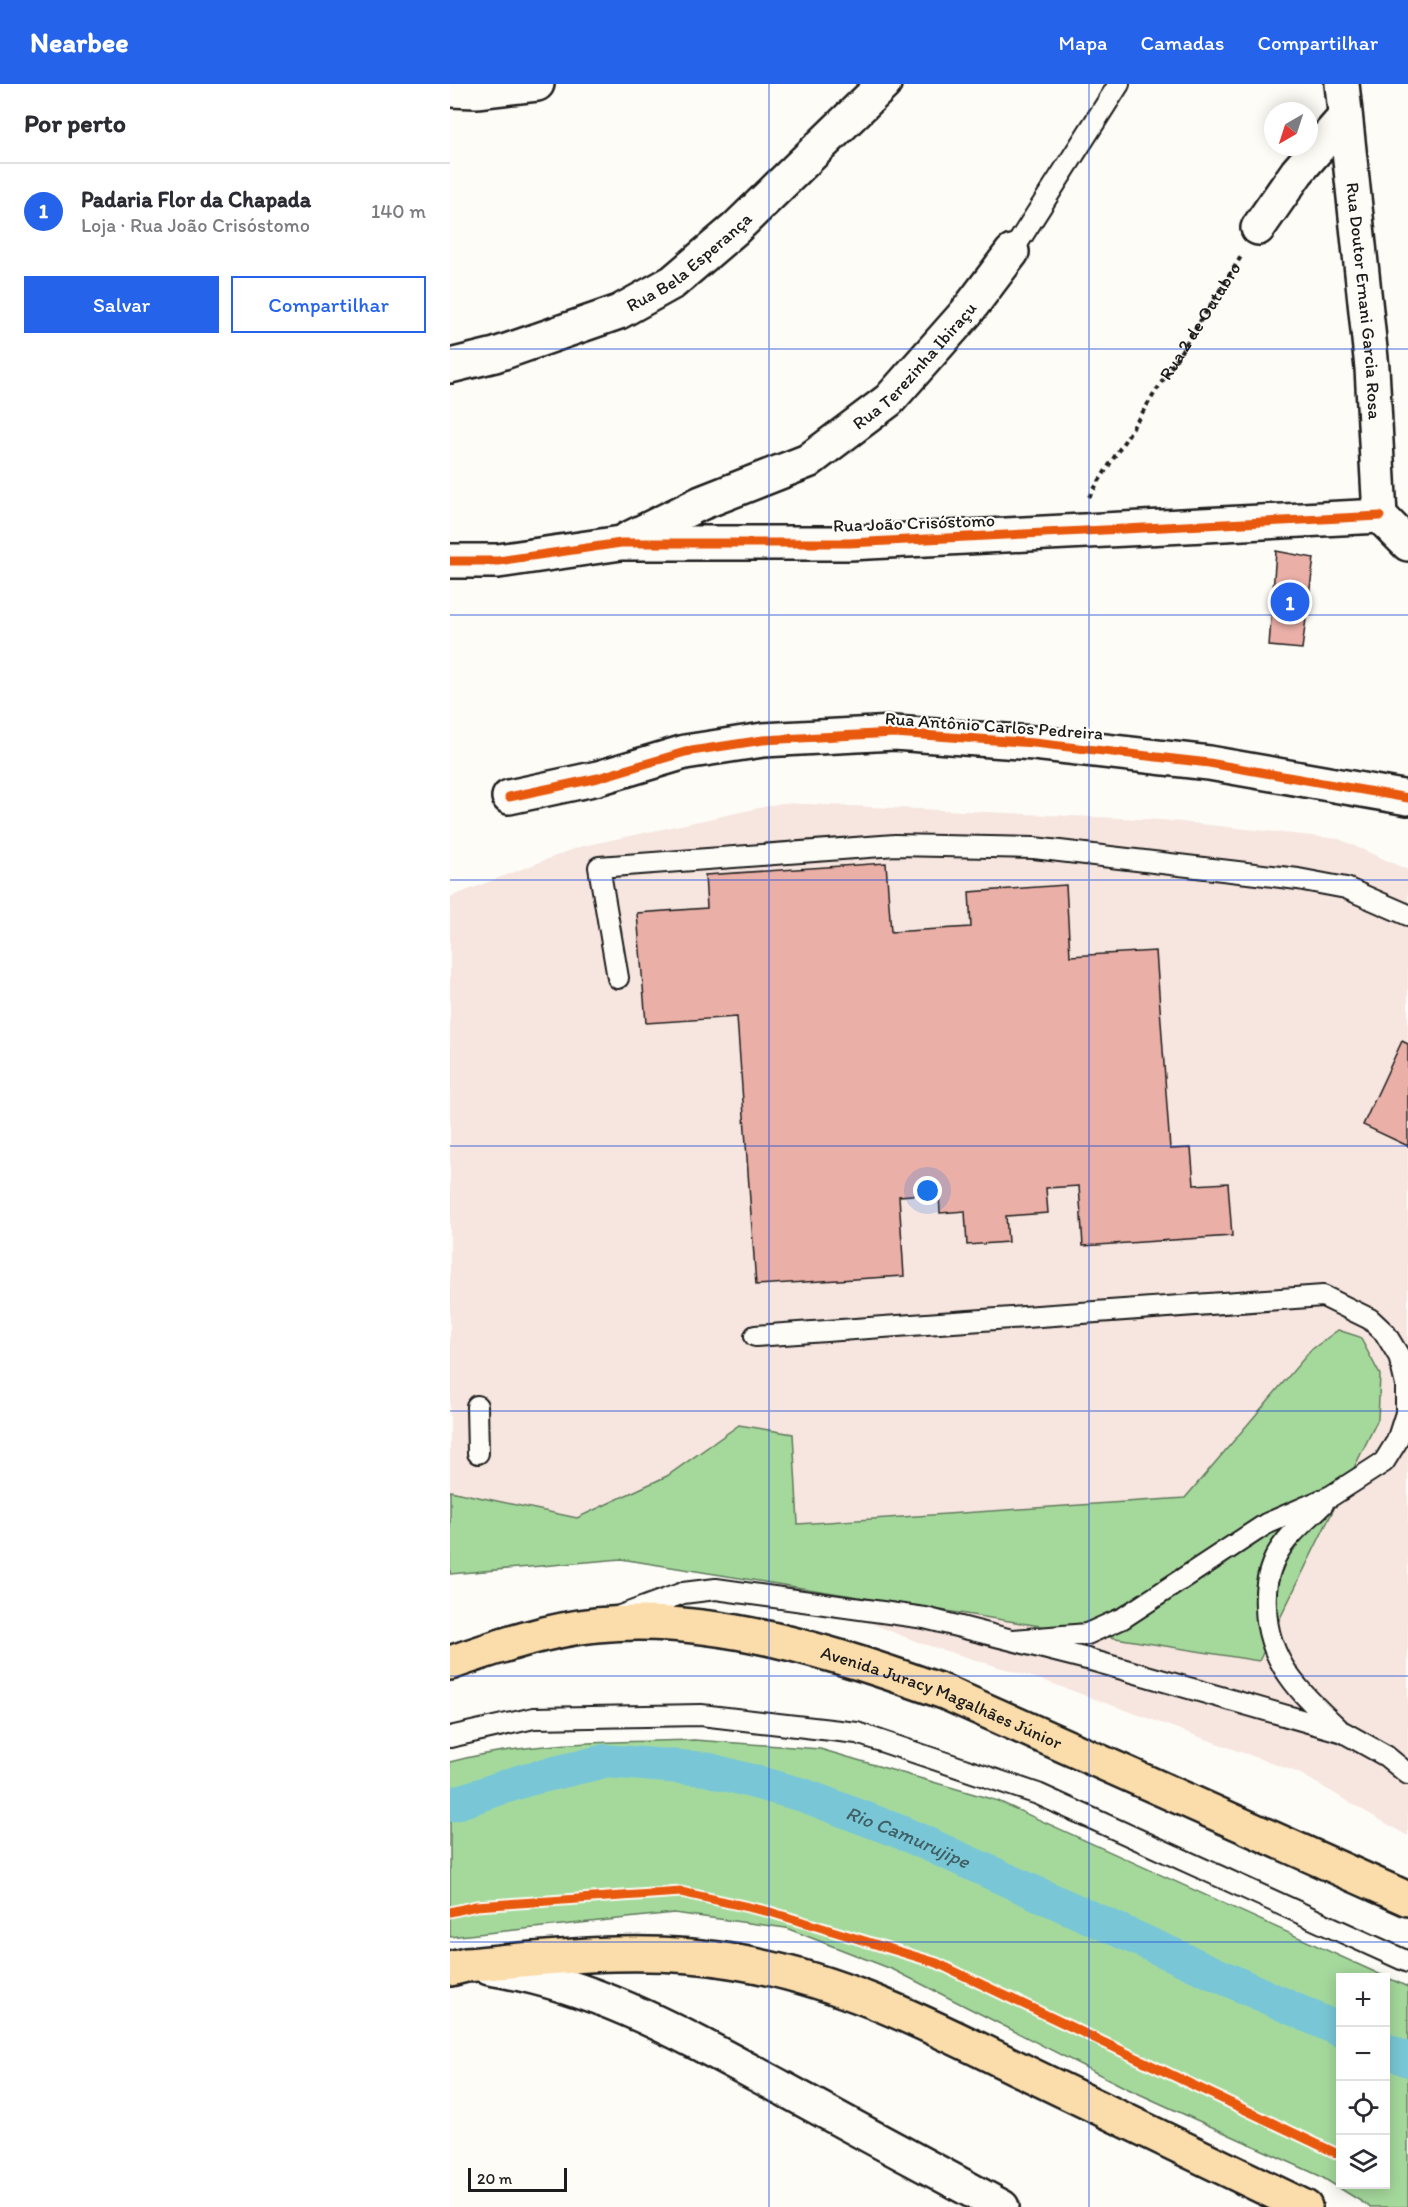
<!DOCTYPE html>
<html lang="pt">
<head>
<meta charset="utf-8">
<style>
	body { margin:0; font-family:Itim,sans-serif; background:#f2f2f3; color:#2b2b33 }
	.controls { position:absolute; right:18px; bottom:18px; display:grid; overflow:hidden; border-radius:0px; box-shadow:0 3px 15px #0003 }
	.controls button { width:54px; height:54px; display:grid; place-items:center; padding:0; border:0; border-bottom:2px solid #e1e1e2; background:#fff; color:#2b2b33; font:30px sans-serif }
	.compass { position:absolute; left:814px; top:18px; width:54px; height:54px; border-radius:50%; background:#fff; box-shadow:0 3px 15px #0003; rotate:219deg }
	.scale { position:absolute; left:18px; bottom:15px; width:99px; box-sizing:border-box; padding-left:6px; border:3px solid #1c1c1c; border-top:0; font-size:16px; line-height:21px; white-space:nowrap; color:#1c1c1c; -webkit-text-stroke:4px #fdfcf7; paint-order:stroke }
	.you { position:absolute; left:478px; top:1107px; width:21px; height:21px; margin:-15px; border:4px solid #fff; border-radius:50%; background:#1a73e8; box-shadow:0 0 0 9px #1a73e833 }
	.badge { display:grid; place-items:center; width:39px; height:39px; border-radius:50%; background:#2563eb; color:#fff; font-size:20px; font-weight:700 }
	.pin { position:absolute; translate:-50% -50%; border:3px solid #fff; box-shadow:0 2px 6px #0006 }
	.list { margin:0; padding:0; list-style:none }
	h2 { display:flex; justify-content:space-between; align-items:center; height:78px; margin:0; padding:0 24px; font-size:26px }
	h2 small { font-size:20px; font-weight:400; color:#7c7c81 }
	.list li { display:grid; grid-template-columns:39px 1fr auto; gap:18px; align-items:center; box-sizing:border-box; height:96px; padding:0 24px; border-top:2px solid #e1e1e2 }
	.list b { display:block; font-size:22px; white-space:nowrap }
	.list p { margin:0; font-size:20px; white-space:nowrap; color:#7c7c81 }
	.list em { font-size:20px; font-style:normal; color:#7c7c81 }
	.actions { display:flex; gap:12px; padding:18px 24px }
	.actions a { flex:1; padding:14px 0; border:2px solid #2563eb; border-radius:0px; text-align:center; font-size:21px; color:#2563eb }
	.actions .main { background:#2563eb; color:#fff }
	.icon { flex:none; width:33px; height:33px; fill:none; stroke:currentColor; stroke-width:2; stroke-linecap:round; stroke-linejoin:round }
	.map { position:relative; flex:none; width:958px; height:2123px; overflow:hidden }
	header { display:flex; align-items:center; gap:36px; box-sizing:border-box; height:84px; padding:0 30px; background:#2563eb; color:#fff }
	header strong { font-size:28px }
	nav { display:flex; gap:33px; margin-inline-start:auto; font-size:21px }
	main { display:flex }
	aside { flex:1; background:#fff }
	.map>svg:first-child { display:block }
	.built { fill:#f7e5df }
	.green { fill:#a5d99c; stroke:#607a5c; stroke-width:1.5; fill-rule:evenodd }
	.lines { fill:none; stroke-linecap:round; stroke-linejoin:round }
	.canal { stroke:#79c7d6; stroke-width:34 }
	.building { fill:#eaafa7; stroke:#1c1c1c; stroke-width:1.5 }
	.lane-casing { stroke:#1c1c1c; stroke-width:24 }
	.street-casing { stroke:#1c1c1c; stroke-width:38 }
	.primary-casing { stroke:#1c1c1c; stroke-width:38 }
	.path { stroke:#1c1c1c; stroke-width:4; stroke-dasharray:4.5 4.5; stroke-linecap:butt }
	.lane { stroke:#fdfcf7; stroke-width:20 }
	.street { stroke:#fdfcf7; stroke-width:33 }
	.primary { stroke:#fbddab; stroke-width:33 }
	.cycleway-casing { stroke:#fdfcf7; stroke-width:13 }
	.cycleway { stroke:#e8590c; stroke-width:9 }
	.grid { fill:none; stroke:#1d4ed8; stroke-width:1.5; stroke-opacity:0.55 }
	.labels { text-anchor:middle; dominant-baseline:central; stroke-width:4.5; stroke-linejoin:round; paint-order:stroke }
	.street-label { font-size:18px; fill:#1c1c1c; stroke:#fdfcf7 }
	.water-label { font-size:20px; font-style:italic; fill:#416066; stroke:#fdfcf7 }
</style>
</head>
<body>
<header>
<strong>Nearbee</strong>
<nav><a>Mapa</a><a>Camadas</a><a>Compartilhar</a></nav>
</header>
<main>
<aside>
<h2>Por perto<small></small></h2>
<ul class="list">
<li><span class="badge">1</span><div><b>Padaria Flor da Chapada</b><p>Loja · Rua João Crisóstomo</p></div><em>140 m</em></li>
</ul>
<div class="actions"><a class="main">Salvar</a><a>Compartilhar</a></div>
</aside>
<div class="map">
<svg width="958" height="2123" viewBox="0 0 958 2123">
	<rect width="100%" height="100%" fill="#fdfcf7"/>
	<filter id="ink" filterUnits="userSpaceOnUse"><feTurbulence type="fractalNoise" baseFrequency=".0167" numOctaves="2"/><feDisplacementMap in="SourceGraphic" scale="12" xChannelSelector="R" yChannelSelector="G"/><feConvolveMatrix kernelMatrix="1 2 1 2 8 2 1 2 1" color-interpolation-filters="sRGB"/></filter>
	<g filter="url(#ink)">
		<!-- built -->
		<path class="built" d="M332,719L713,736L889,755L958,786V1752L849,1689L598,1598L470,1559L248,1470L127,1434L0,1407V813L129,763Z"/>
		<!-- green -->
		<g class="green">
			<path d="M888,1246L910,1253L930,1291L928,1335L809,1577L171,1475L0,1490V1407L127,1434L217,1392L289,1341L343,1350L348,1440L735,1414L861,1266Z"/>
			<path d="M244,1656L370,1665L548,1717L958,1903V2123H920L870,2092L676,2004L444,1886L336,1844L224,1829L0,1853V1678C80,1657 162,1658 244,1656ZM890,1894H936V2100H890Z"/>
		</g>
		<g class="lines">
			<!-- canal -->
			<g class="canal">
				<path id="s1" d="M0,1721L75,1696L155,1677L256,1685L353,1711L453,1749L890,1946"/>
				<path d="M936,1966L958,1976"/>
			</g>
		</g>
		<!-- building -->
		<g class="building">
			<path d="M826,467L864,474L852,565L819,562Z"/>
			<path d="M436,779L441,848L521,843L519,808L616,801L620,872L706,867L720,1065L741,1064L744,1101L778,1099L782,1152L633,1162L629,1102L596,1104L598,1129L556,1132L558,1158L517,1161L515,1127L490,1129L489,1109L449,1112L454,1192L306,1201L287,933L196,939L187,829L257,824L255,791Z"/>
			<path d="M952,957L958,960V1062L913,1041Z"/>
		</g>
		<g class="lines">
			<!-- lane casing -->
			<g class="lane-casing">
				<g id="lane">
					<path d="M562,168L669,0"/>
					<path d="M168,894L149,783L445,761L584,764L848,795L896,804L958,831"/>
					<path d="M305,1252L873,1212L920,1235L935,1249L949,1272L956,1301V1329L947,1357L934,1378L881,1412L816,1440L673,1534L637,1550L564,1556"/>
					<path d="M27,1322L28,1369"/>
					<path d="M873,1420C857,1436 835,1453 825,1474C817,1491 815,1505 816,1523C817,1577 851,1610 888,1644"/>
					<path d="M170,1532L233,1509L266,1505L475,1534L637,1575L893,1648L936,1672L958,1690"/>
					<path d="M0,1653L84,1634L251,1631L407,1649L588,1710L958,1878"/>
				</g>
			</g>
			<!-- street casing -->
			<g class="street-casing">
				<g id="street">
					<path id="s3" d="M892,0L922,284L930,432"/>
					<path d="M0,6L26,7L87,0"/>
					<path d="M808,144L847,88L895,33"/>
					<path id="s4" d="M0,282L45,271L169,228L223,198L285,145L434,0"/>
					<path d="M930,432L958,460"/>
					<path id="s5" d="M178,455L251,419L358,377L439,316L516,229L562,168"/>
					<path d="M0,477H48L171,459H399L930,432"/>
					<path d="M59,713L148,694L235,668L313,656L444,649L584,659L759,679L958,714"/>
					<path d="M39,1884C148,1901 235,1952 332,2004C405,2044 479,2084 552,2123"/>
				</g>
			</g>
			<!-- primary casing -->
			<g class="primary-casing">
				<g id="primary">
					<path id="s6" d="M0,1579C47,1563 96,1546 146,1541C264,1529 384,1569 494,1608L958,1815"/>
					<path d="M0,1885L16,1881C106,1873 197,1862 287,1878C391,1895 483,1943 577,1989C670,2034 762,2078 855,2123"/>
				</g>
			</g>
			<!-- path -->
			<path class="path" id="s2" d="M639,413L792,171"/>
			<!-- lane -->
			<use href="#lane" class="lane"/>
			<!-- street -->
			<use href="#street" class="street"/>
			<!-- primary -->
			<use href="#primary" class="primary"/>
			<!-- cycleway casing -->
			<g class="cycleway-casing">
				<g id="cycleway">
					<path d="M0,477H48L171,459H399L930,432"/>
					<path d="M59,713L148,694L235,668L313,656L444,649L584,659L759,679L958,714"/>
					<path d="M0,1828L26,1822L231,1808L320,1828L487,1879L890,2071"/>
				</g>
			</g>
			<!-- cycleway -->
			<use href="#cycleway" class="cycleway"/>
		</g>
	</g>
	<!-- grid -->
	<path class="grid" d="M319,0V2123M639,0V2123M0,265H958M0,531H958M0,796H958M0,1062H958M0,1327H958M0,1592H958M0,1858H958"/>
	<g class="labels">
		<!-- street labels -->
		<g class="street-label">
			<text stroke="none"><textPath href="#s4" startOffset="264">Rua Bela Esperança</textPath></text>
			<text stroke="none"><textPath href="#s3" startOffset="218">Rua Doutor Ernani Garcia Rosa</textPath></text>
			<text stroke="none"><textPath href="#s2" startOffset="208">Rua 2 de Outubro</textPath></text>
			<text stroke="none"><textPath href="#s5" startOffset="340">Rua Terezinha Ibiraçu</textPath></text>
			<text transform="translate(464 439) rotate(-2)">Rua João Crisóstomo</text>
			<text transform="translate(544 642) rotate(4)">Rua Antônio Carlos Pedreira</text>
			<text stroke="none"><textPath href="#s6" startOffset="508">Avenida Juracy Magalhães Júnior</textPath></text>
		</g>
		<!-- water labels -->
		<g class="water-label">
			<text stroke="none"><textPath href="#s1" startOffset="476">Rio Camurujipe</textPath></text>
		</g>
	</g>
</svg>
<div class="controls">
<button>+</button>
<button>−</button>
<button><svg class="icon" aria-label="locate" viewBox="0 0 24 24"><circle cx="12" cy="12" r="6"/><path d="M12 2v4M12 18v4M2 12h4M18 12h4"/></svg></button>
<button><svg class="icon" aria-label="layers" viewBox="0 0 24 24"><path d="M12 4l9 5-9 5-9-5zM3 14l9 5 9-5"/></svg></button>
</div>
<svg class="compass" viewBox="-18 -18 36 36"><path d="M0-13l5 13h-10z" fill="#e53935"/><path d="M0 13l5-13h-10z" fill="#7c7c81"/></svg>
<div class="scale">20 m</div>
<div class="you"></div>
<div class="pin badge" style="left:840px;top:518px">1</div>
</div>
</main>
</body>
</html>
